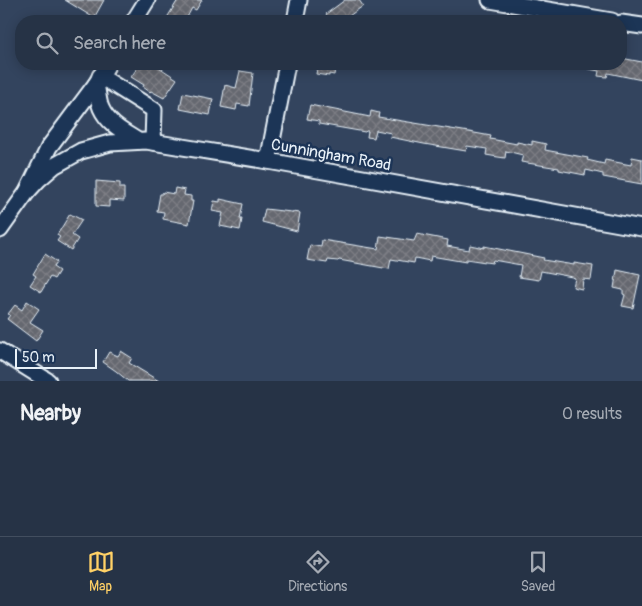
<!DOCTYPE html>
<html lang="en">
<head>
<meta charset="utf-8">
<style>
	body { margin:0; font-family:Pangolin,sans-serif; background:#323f51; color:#f1f3f6 }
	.scale { position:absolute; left:15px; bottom:12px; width:82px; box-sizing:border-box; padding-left:5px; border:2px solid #e8f1f8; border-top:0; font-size:14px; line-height:18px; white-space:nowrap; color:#e8f1f8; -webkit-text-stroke:4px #1d3557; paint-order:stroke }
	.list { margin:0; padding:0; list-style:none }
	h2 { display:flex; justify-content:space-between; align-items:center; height:65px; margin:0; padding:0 20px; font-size:21px }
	h2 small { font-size:16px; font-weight:400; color:#a4aab3 }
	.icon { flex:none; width:28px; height:28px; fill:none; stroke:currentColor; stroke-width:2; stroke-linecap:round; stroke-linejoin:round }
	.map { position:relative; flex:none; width:642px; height:381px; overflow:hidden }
	.search { position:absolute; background:#263346; box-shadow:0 2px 12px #0003; left:15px; right:15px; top:15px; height:55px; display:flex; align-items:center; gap:12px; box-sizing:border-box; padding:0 18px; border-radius:20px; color:#a4aab3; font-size:19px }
	.sheet { height:155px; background:#263346 }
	nav { display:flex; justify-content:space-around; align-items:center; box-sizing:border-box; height:70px; border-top:1px solid #424e5f; background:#263346; font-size:14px; color:#a4aab3 }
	nav a { display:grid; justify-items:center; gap:2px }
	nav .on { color:#ffd166 }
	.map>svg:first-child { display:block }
	.building { fill:url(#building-cross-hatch); stroke:#e8f1f8 }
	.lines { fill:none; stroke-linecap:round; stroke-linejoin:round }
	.minor-casing { stroke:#e8f1f8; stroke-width:19 }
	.minor { stroke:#1d3557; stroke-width:15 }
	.labels { text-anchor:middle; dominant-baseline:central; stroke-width:5; stroke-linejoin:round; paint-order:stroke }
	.street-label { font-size:16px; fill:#e8f1f8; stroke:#1d3557 }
</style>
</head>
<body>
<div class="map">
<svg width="642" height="381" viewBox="0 0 642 381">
	<defs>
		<pattern id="building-cross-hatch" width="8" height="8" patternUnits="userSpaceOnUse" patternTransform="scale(1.25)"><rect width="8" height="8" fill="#65676f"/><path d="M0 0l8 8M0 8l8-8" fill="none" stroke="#7b7d84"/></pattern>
	</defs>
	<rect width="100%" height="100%" fill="#33445e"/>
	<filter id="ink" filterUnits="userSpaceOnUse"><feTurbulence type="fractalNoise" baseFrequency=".02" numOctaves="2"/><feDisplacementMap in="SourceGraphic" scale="10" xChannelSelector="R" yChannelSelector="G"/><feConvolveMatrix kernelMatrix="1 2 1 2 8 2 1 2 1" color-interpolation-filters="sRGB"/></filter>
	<g filter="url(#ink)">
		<!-- building -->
		<g class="building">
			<path d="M65,0H104L94,18Z"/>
			<path d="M178,0H202L196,10L192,8L185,21H165Z"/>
			<path d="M345,0H359L363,6L342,21H331L326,14Z"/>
			<path d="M621,58L642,62V80L608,73L607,77L598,76L599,71L584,68L585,64H621Z"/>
			<path d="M140,64H154L177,79L164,98L151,91L150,92L143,87L144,85L131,77Z"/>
			<path d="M318,64H336L334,75L329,74V76L316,74Z"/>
			<path d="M240,71L253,73L249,106L237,104L236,110L221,107L225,85L236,88Z"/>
			<path d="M183,93L213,99L210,115L180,109Z"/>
			<path d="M310,105L370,117L371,111L379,113L378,117L469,132L491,136L490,139L517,144V142L532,145V141L546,144L545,150L588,158L587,160L604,164L605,160L631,165L632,157L642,159V184L603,177V174L586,170L585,175L559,170V168L521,162L523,155L506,151L505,158L498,157L486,155L487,149L467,146L466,151L424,144L390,137L391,133L376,130L374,138L367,137L368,131H366L365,132L319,124V121L307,119Z"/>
			<path d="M96,181L120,183V188H124V201L109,200V207L96,206Z"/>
			<path d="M175,188L185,190L184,195L191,196V201H193L189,224L163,219L164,212L157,211L160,194H162L163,192L174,194Z"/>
			<path d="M220,199L243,204L240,219H242L240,230L220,226L223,213L212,211L214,201L220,202Z"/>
			<path d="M265,209L300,213L297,231L262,222Z"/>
			<path d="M70,214L82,220L72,235L78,239L71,250L57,241L60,237L57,235Z"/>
			<path d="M417,234L448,240L447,246L469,250L470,245L484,248V246L544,258L543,260L574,265V263L593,266L591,280L583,279L582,289L573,287L575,278L572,277L541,271L539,280L519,277L521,265L493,260L492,263L466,259V262L431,256L430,261L415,258L414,263L391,259L389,269L339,260L338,261L328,260L327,263L307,260L310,245L321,247L322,240L378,249L380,236L414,241Z"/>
			<path d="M45,254L57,262L53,267L59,271L54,279L50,277L41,292L30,285L36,276L33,274Z"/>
			<path d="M617,270L640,275L633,308L622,306L625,295L623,294V290L614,288Z"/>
			<path d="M27,301L39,309L30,322L43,330L36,341L7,319L10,315L8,314L15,305L22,310Z"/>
			<path d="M121,351L132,358L129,363L159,381H128L116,371L103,362L109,352L118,356Z"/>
		</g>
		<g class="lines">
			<!-- minor casing -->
			<g class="minor-casing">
				<g id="minor">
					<path d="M490,0L612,21"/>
					<path d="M134,21L147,0"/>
					<path d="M295,21L299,0"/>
					<path d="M621,23L642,26"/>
					<path d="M100,76L154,110L153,142"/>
					<path d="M96,84C98,92 98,101 101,108C108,124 124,132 138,141"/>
					<path d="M268,161L287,64"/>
					<path d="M27,192L39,179L54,166L81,151L110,143L146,141L268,161L642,228"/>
					<path d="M0,230L27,192L49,147L96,84L108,64"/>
					<path d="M0,351L48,381"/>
				</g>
			</g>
			<!-- minor -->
			<use href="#minor" class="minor"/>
		</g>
	</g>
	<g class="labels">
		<!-- street labels -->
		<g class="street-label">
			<text transform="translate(331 155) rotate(10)">Cunningham Road</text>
		</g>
	</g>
</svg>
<div class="scale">50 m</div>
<div class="search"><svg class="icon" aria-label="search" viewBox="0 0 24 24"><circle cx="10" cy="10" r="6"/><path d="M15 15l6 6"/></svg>Search here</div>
</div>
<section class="sheet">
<h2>Nearby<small>0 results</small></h2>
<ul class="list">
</ul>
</section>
<nav>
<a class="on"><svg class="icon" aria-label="map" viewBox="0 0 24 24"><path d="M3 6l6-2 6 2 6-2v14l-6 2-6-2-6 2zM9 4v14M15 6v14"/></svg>Map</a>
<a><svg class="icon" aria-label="directions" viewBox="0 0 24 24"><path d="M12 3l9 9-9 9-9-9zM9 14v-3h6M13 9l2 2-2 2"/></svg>Directions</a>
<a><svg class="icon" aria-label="saved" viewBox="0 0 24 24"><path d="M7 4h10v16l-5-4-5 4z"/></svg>Saved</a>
</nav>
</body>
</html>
